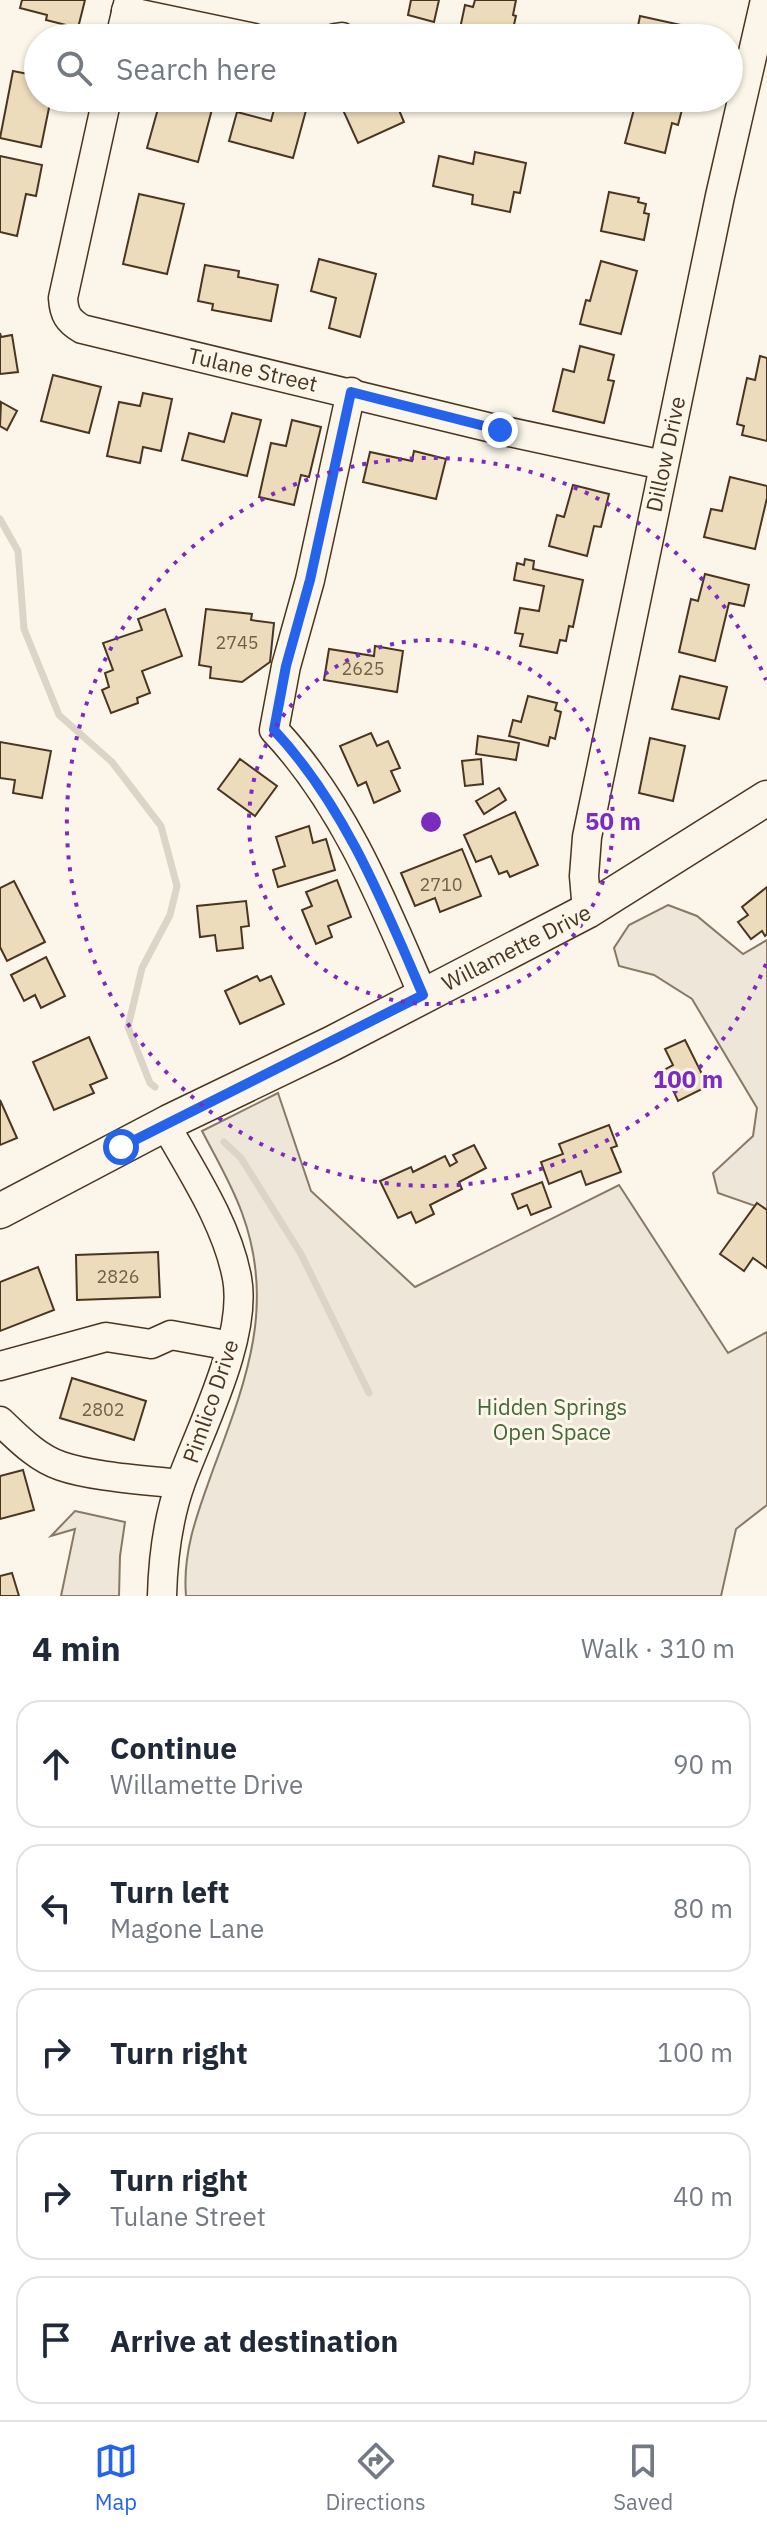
<!DOCTYPE html>
<html lang="en">
<head>
<meta charset="utf-8">
<style>
	body { margin:0; font-family:"IBM Plex Sans",sans-serif; background:#f6f6f7; color:#1f2937 }
	.stop { position:absolute; width:24px; height:24px; margin:-18px; border:6px solid #2563eb; border-radius:50%; background:#fff }
	.stop.end { background:#2563eb; border-color:#fff; box-shadow:0 2px 8px #0008 }
	.list { margin:0; padding:0; list-style:none }
	h2 { display:flex; justify-content:space-between; align-items:center; height:104px; margin:0; padding:0 32px; font-size:34px }
	h2 small { font-size:26px; font-weight:400; color:#747a83 }
	.list li { display:grid; grid-template-columns:52px 1fr auto; gap:24px; align-items:center; box-sizing:border-box; height:128px; margin:0 16px 16px; padding:0 16px; border:2px solid #e0e1e3; border-radius:24px }
	.list b { display:block; font-size:30px; white-space:nowrap }
	.list p { margin:0; font-size:26px; white-space:nowrap; color:#747a83 }
	.list em { font-size:26px; font-style:normal; color:#747a83 }
	.icon { flex:none; width:44px; height:44px; fill:none; stroke:currentColor; stroke-width:2; stroke-linecap:round; stroke-linejoin:round }
	.map { position:relative; flex:none; width:767px; height:1596px; overflow:hidden }
	.search { position:absolute; background:#fff; box-shadow:0 2px 6px #0004; left:24px; right:24px; top:24px; height:88px; display:flex; align-items:center; gap:20px; box-sizing:border-box; padding:0 28px; border-radius:44px; color:#747a83; font-size:30px }
	.sheet { height:824px; background:#fff }
	nav { display:flex; justify-content:space-around; align-items:center; box-sizing:border-box; height:112px; border-top:2px solid #e0e1e3; background:#fff; font-size:22px; color:#747a83 }
	nav a { display:grid; justify-items:center; gap:4px }
	nav .on { color:#2563eb }
	.map>svg:first-child { display:block }
	.green { fill:#ede6d9; stroke:#887966; stroke-width:2 }
	.lines { fill:none; stroke-linecap:round; stroke-linejoin:round }
	.stream { stroke:#dcd4c6; stroke-width:7 }
	.building { fill:#ecdcbc; stroke:#4a3520; stroke-width:2 }
	.minor-casing { stroke:#4a3520; stroke-width:31 }
	.major-casing { stroke:#4a3520; stroke-width:37 }
	.minor { stroke:#fbf6e9; stroke-width:28 }
	.major { stroke:#fbf6e9; stroke-width:34 }
	.route { stroke:#2563eb; stroke-width:10 }
	.ring { fill:none; stroke:#7b2cbf; stroke-width:4; stroke-dasharray:4 8 }
	.labels { text-anchor:middle; dominant-baseline:central; stroke-width:6; stroke-linejoin:round; paint-order:stroke }
	.number-label { font-size:18px; fill:#725f47 }
	.street-label { font-size:22px; fill:#4a3520; stroke:#fbf6e9 }
	.park-label { font-size:22px; fill:#436837; stroke:#fbf6e9 }
	.centre { fill:#7b2cbf; stroke:#fbf6e9; stroke-width:4 }
	.ring-label { font-size:24px; text-anchor:middle; font-weight:bold; fill:#7b2cbf; stroke:#fbf6e9; stroke-width:6; stroke-linejoin:round; paint-order:stroke }
</style>
</head>
<body>
<div class="map">
<svg width="767" height="1596" viewBox="0 0 767 1596">
	<rect width="100%" height="100%" fill="#fbf6e9"/>
	<!-- green -->
	<g class="green">
		<path d="M668,905L697,916L743,954L767,940V1210L718,1193L713,1173L753,1136L757,1108L692,999L654,975L619,966L614,948L629,925Z"/>
		<path d="M278,1093L311,1191L415,1287L619,1185L728,1353L767,1332V1505L736,1529L721,1596H186C182,1550 199,1509 214,1467C246,1381 276,1305 242,1213C232,1185 216,1158 202,1131Z"/>
		<path d="M75,1511L125,1522L120,1556L119,1596H61L75,1529L51,1536Z"/>
	</g>
	<g class="lines">
		<!-- stream -->
		<g class="stream">
			<path d="M0,519L18,551L24,629L59,715L112,762L161,826L177,886L170,915L142,968L128,1027L150,1083L155,1087"/>
			<path d="M224,1142L241,1158L301,1254L369,1393"/>
		</g>
	</g>
	<!-- building -->
	<g class="building">
		<path d="M22,0H85L78,28L46,20L47,15L20,8Z"/>
		<path d="M411,0H439L434,22L408,15Z"/>
		<path d="M475,0H516L513,15L516,16L513,29L517,30L516,38H458L465,5L473,7Z"/>
		<path d="M640,16L690,27L688,38H622L624,29L637,31Z"/>
		<path d="M13,71L38,76V98H51L41,147L0,138Z"/>
		<path d="M161,98H215L198,162L147,148Z"/>
		<path d="M277,98H290L308,103L293,158L229,141L237,112L271,121Z"/>
		<path d="M370,98H394L404,122L358,143L343,110Z"/>
		<path d="M637,98L654,101L655,98H685L678,125L672,123L665,153L625,143Z"/>
		<path d="M475,152L526,163L520,193L514,192L510,212L472,204L473,195L433,186L439,156L473,164Z"/>
		<path d="M0,156L42,165L36,196L26,194L17,236L0,232Z"/>
		<path d="M609,192L639,198L638,202L646,204L644,213L649,214L644,240L601,231Z"/>
		<path d="M139,194L184,204L167,274L123,264Z"/>
		<path d="M319,259L376,274L360,337L329,328L336,298L311,291Z"/>
		<path d="M601,261L637,271L621,334L580,324L586,300L590,301Z"/>
		<path d="M205,265L239,271L238,277L278,285L271,321L212,310L213,304L198,301Z"/>
		<path d="M0,333L1,337L12,335L18,372L0,374Z"/>
		<path d="M580,346L614,355L608,380L614,381L604,423L553,411L563,369L574,372Z"/>
		<path d="M760,356L767,358V441L742,435L744,426L737,424L747,378L755,380Z"/>
		<path d="M53,375L101,387L89,433L41,421Z"/>
		<path d="M143,393L172,399L161,451L143,447L140,463L107,456L119,402L140,406Z"/>
		<path d="M1,402L17,411L7,430L0,426Z"/>
		<path d="M232,413L261,420L247,476L182,460L189,433L224,442Z"/>
		<path d="M292,420L321,427L309,477L301,475L294,505L259,497L271,443L286,446Z"/>
		<path d="M414,451L446,459L436,499L363,482L370,452L412,461Z"/>
		<path d="M730,477L767,486V498L755,549L704,537L711,509L722,511Z"/>
		<path d="M573,485L609,494L601,527L594,526L587,556L549,546L557,515L564,517Z"/>
		<path d="M525,559L534,561L533,569L583,580L573,627L569,626L566,641L560,640L557,653L520,646L523,634L515,633L520,608L539,611L544,586L514,580L517,563L524,565Z"/>
		<path d="M705,574L749,585L744,606L729,603L715,661L679,652L691,599L698,601Z"/>
		<path d="M165,609L182,656L142,671L150,693L137,698L138,703L111,713L102,690L109,687L105,673L113,670L103,643L142,630L138,619Z"/>
		<path d="M206,609L252,614L251,620L274,623L270,662L242,682L210,678L211,667L199,665Z"/>
		<path d="M375,646L403,651L397,692L324,680L329,649L374,656Z"/>
		<path d="M680,676L727,687L719,719L672,709Z"/>
		<path d="M528,696L557,703L555,710L561,712L555,739L550,737L548,746L509,736L513,720L521,722Z"/>
		<path d="M371,733L377,746L388,741L400,768L391,771L400,791L374,803L366,782L358,786L340,746Z"/>
		<path d="M478,736L519,743L516,760L476,754Z"/>
		<path d="M650,738L685,746L673,801L639,793Z"/>
		<path d="M0,742L51,751L42,798L13,793L15,780L0,778Z"/>
		<path d="M240,759L277,786L255,816L218,789Z"/>
		<path d="M481,759L483,784L465,786L462,761Z"/>
		<path d="M499,788L506,800L484,814L476,801Z"/>
		<path d="M515,812L538,865L510,877L507,871L499,874L491,856L476,862L464,835Z"/>
		<path d="M309,826L313,843L326,839L335,870L278,887L273,870L285,866L276,837Z"/>
		<path d="M462,849L481,896L440,912L435,898L415,906L401,873Z"/>
		<path d="M337,880L351,917L328,926L332,937L316,944L302,910L312,906L306,892Z"/>
		<path d="M14,881L45,942L7,961L0,947V888Z"/>
		<path d="M767,887V934L765,936L762,931L751,939L738,922L748,915L742,907Z"/>
		<path d="M246,901L249,926L241,927L243,948L217,951L215,935L200,937L197,906Z"/>
		<path d="M46,957L65,996L41,1008L35,995L24,1001L11,975Z"/>
		<path d="M257,976L260,981L271,976L284,1004L240,1024L225,991Z"/>
		<path d="M89,1037L107,1078L90,1085L94,1093L54,1110L33,1062Z"/>
		<path d="M685,1040L708,1086L678,1101L664,1070L673,1065L665,1049Z"/>
		<path d="M0,1100L17,1138L0,1145Z"/>
		<path d="M609,1125L617,1146L611,1148L621,1172L586,1185L581,1171L549,1184L541,1162L563,1154L559,1144Z"/>
		<path d="M474,1145L486,1168L459,1182L462,1189L430,1205L434,1214L416,1223L411,1212L398,1218L380,1181L411,1167L413,1172L445,1156L450,1166L457,1162L453,1155Z"/>
		<path d="M542,1182L551,1207L531,1215L527,1205L518,1209L512,1194Z"/>
		<path d="M757,1203L767,1210V1268L753,1258L744,1271L720,1254Z"/>
		<path d="M158,1252L160,1297L77,1300L76,1255Z"/>
		<path d="M38,1267L54,1310L0,1331V1282Z"/>
		<path d="M72,1378L146,1401L134,1440L60,1418Z"/>
		<path d="M23,1470L34,1510L0,1519V1476Z"/>
		<path d="M12,1573L19,1596H0V1576Z"/>
	</g>
	<g class="lines">
		<!-- minor casing -->
		<g class="minor-casing">
			<g id="minor">
				<path d="M126,11L254,38"/>
				<path d="M120,38L129,0"/>
				<path d="M335,38L342,37"/>
				<path d="M107,98L63,298C64,314 68,321 82,329L500,430L663,465"/>
				<path d="M351,392L310,580L286,666L274,730C344,804 383,902 423,995"/>
				<path d="M587,911L584,876L587,837L720,196L765,0"/>
				<path d="M0,1366L106,1337L151,1344L171,1335L231,1346"/>
				<path d="M0,1421C18,1438 37,1458 61,1466C93,1477 146,1480 180,1484"/>
				<path d="M162,1596C163,1558 168,1518 181,1482C201,1427 248,1337 237,1278C227,1224 192,1172 165,1124"/>
			</g>
		</g>
		<!-- major casing -->
		<g class="major-casing">
			<path id="major" d="M0,1211L169,1122L333,1043L587,911L767,798"/>
		</g>
		<!-- minor -->
		<use href="#minor" class="minor"/>
		<!-- major -->
		<use href="#major" class="major"/>
	</g>
	<g class="lines">
		<!-- route -->
		<path class="route" d="M121,1147L423,995C383,902 344,805 274,730L286,666L310,580L351,392L500,430"/>
	</g>
	<!-- distance rings -->
	<g class="ring">
		<circle cx="431" cy="822" r="182"/>
		<path d="M766 964A364 364 0 1 1 766 680"/>
	</g>
	<g class="labels">
		<!-- number labels -->
		<g class="number-label">
			<text x="237" y="642">2745</text>
			<text x="363" y="668">2625</text>
			<text x="441" y="884">2710</text>
			<text x="118" y="1276">2826</text>
			<text x="103" y="1409">2802</text>
		</g>
		<!-- street labels -->
		<g class="street-label">
			<text transform="translate(253 369) rotate(13)">Tulane Street</text>
			<text transform="translate(665 454) rotate(-78)">Dillow Drive</text>
			<text transform="translate(516 947) rotate(-27)">Willamette Drive</text>
			<text transform="translate(210 1401) rotate(-71)">Pimlico Drive</text>
		</g>
		<!-- park labels -->
		<g class="park-label">
			<text x="552" y="1406">Hidden Springs<tspan x="552" dy="25">Open Space</tspan></text>
		</g>
	</g>
	<circle cx="431" cy="822" r="12" class="centre"/>
	<g class="ring-label">
		<text x="613" y="830">50 m</text>
		<text x="688" y="1088">100 m</text>
	</g>
</svg>
<div class="stop" style="left:121px;top:1147px"></div>
<div class="stop end" style="left:500px;top:430px"></div>
<div class="search"><svg class="icon" aria-label="search" viewBox="0 0 24 24"><circle cx="10" cy="10" r="6"/><path d="M15 15l6 6"/></svg>Search here</div>
</div>
<section class="sheet">
<h2>4 min<small>Walk · 310 m</small></h2>
<ul class="list">
<li><svg class="icon" aria-label="ahead" viewBox="0 0 24 24"><path d="M12 20V5M6 11l6-6 6 6"/></svg><div><b>Continue</b><p>Willamette Drive</p></div><em>90 m</em></li>
<li><svg class="icon" aria-label="left" viewBox="0 0 24 24"><path d="M17 20v-9H6M10 6l-5 5 5 5"/></svg><div><b>Turn left</b><p>Magone Lane</p></div><em>80 m</em></li>
<li><svg class="icon" aria-label="right" viewBox="0 0 24 24"><path d="M7 20v-9h11M14 6l5 5-5 5"/></svg><div><b>Turn right</b></div><em>100 m</em></li>
<li><svg class="icon" aria-label="right" viewBox="0 0 24 24"><path d="M7 20v-9h11M14 6l5 5-5 5"/></svg><div><b>Turn right</b><p>Tulane Street</p></div><em>40 m</em></li>
<li><svg class="icon" aria-label="arrive" viewBox="0 0 24 24"><path d="M6 21V4h12l-3 4 3 4H6"/></svg><div><b>Arrive at destination</b></div></li>
</ul>
</section>
<nav>
<a class="on"><svg class="icon" aria-label="map" viewBox="0 0 24 24"><path d="M3 6l6-2 6 2 6-2v14l-6 2-6-2-6 2zM9 4v14M15 6v14"/></svg>Map</a>
<a><svg class="icon" aria-label="directions" viewBox="0 0 24 24"><path d="M12 3l9 9-9 9-9-9zM9 14v-3h6M13 9l2 2-2 2"/></svg>Directions</a>
<a><svg class="icon" aria-label="saved" viewBox="0 0 24 24"><path d="M7 4h10v16l-5-4-5 4z"/></svg>Saved</a>
</nav>
</body>
</html>
